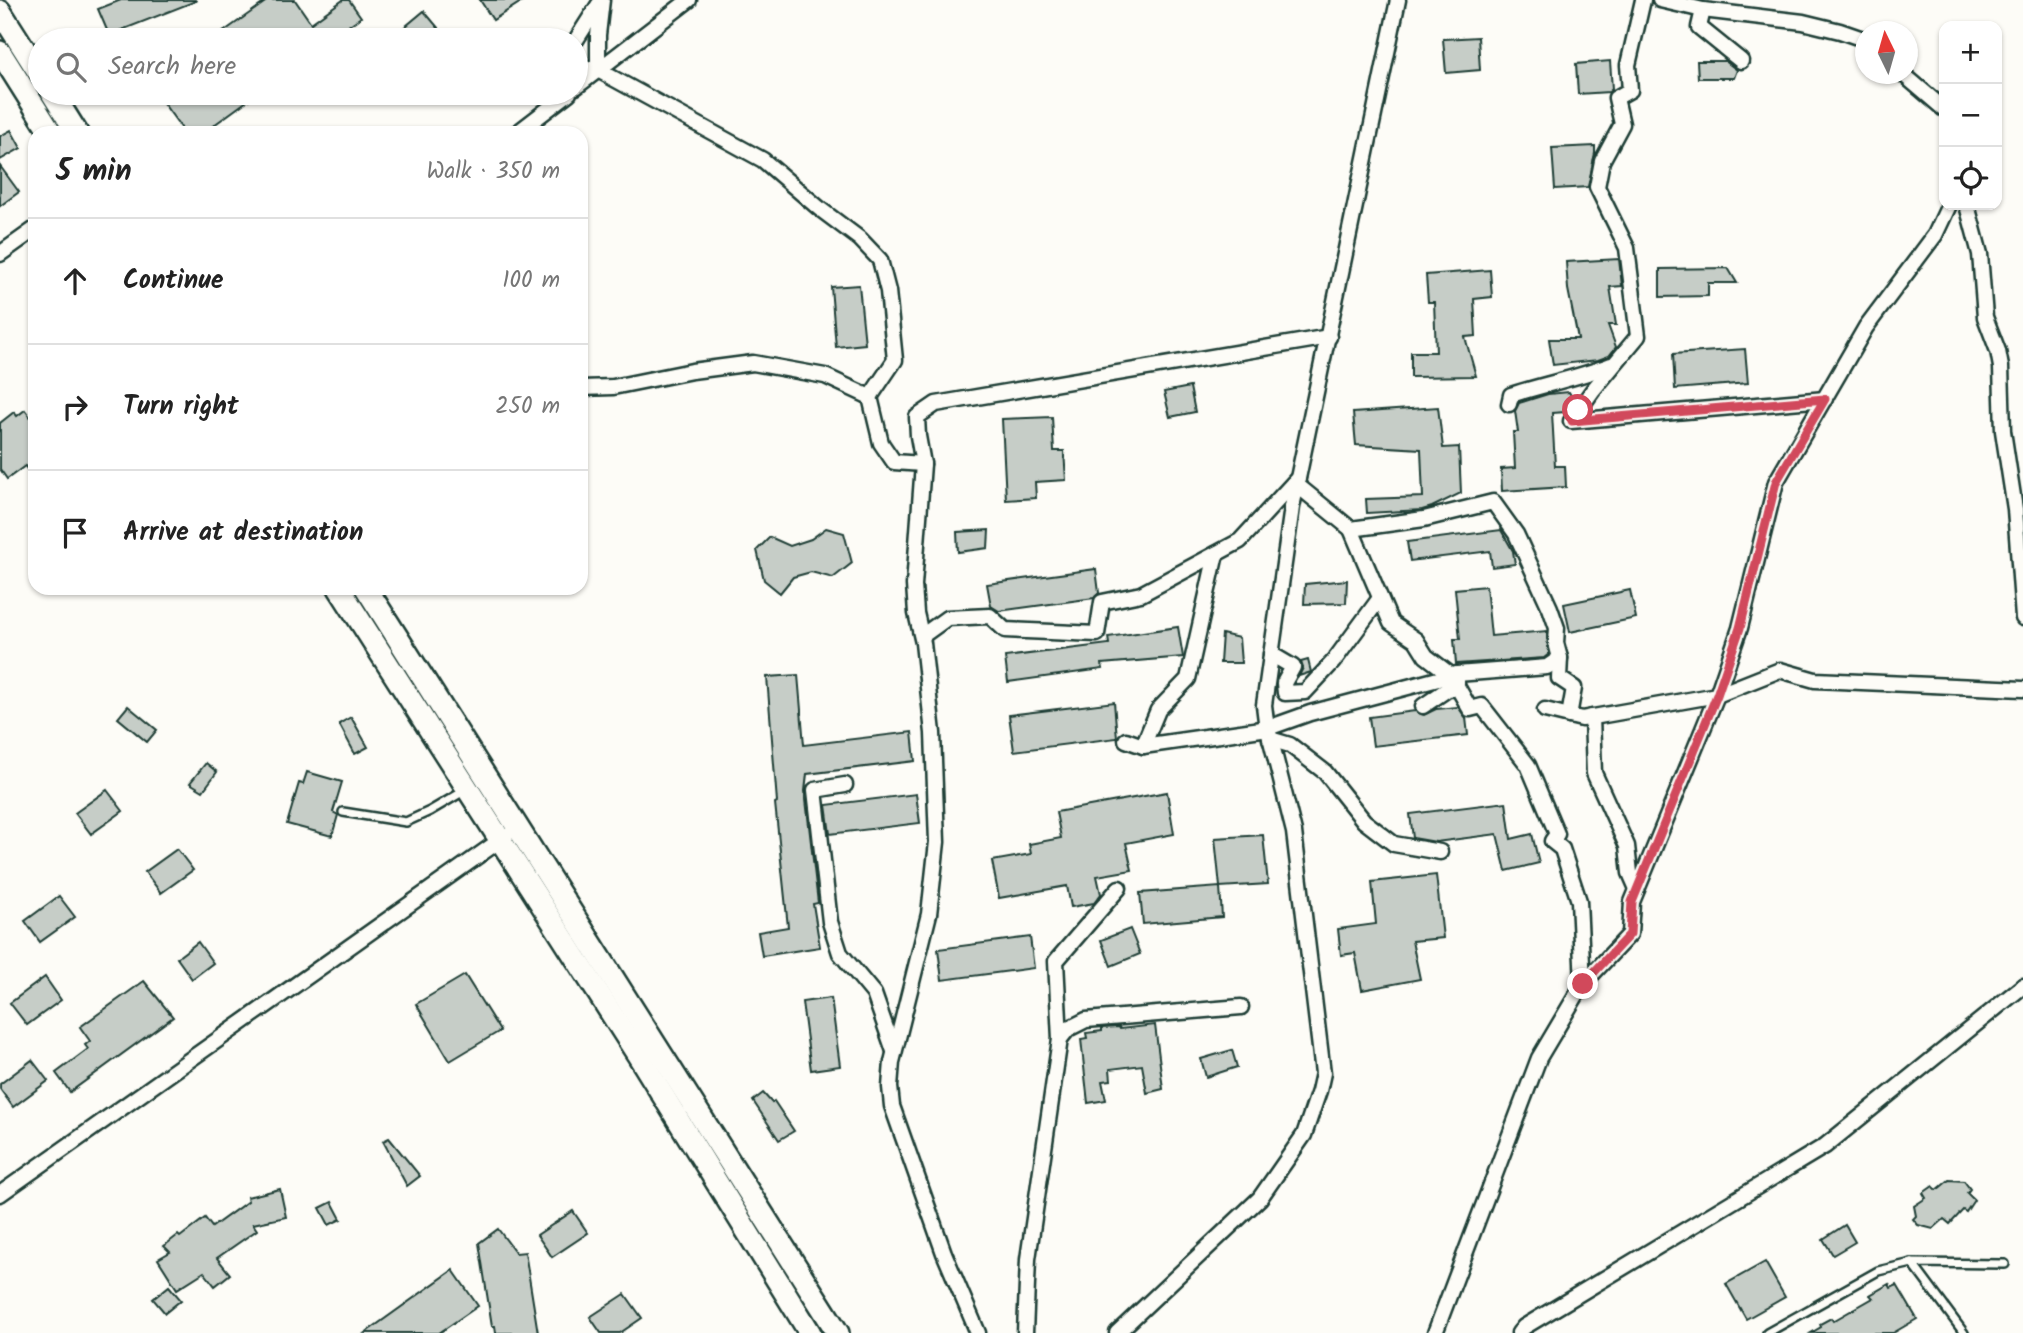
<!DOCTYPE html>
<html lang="en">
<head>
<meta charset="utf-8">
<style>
	body { margin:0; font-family:Kalam,sans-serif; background:#f2f2f2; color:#222 }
	.controls { position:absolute; right:21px; top:21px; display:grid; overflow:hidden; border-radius:14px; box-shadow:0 2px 5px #0004 }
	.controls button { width:63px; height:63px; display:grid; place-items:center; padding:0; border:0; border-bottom:2px solid #e0e0e0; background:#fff; color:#222; font:35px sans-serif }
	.compass { position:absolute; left:1855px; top:21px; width:63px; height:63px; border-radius:50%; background:#fff; box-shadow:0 2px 5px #0004; rotate:355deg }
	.stop { position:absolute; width:21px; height:21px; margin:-16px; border:5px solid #d1495b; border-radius:50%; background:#fff }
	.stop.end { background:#d1495b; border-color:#fff; box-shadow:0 2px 7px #0008 }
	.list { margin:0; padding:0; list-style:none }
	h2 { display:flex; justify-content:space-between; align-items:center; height:91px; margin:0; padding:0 28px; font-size:30px }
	h2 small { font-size:23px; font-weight:400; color:#767676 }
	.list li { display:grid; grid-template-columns:46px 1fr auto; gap:21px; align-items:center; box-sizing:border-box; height:126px; padding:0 28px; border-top:2px solid #e0e0e0 }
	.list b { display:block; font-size:26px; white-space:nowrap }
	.list em { font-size:23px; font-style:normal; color:#767676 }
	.icon { flex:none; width:38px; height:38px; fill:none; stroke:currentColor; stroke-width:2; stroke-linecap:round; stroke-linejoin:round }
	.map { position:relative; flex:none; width:2023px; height:1333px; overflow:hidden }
	.search { position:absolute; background:#fff; box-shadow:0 2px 5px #0004; left:28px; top:28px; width:560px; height:77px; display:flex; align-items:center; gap:18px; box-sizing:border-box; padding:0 24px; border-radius:38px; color:#767676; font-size:26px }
	.panel { position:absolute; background:#fff; box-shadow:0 2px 5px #0004; left:28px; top:126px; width:560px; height:469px; border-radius:21px }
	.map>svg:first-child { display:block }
	.building { fill:#c6cdc7; stroke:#1f3d34; stroke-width:2 }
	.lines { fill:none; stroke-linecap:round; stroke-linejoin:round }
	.lane-casing { stroke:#1f3d34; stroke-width:12 }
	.street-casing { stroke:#1f3d34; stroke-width:19 }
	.secondary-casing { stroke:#1f3d34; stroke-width:26 }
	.lane { stroke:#fdfcf7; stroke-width:7 }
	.street { stroke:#fdfcf7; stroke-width:14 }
	.secondary { stroke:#fdfcf7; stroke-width:21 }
	.route { stroke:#d1495b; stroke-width:9 }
</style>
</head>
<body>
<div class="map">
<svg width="2023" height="1333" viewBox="0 0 2023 1333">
	<rect width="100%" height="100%" fill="#fdfcf7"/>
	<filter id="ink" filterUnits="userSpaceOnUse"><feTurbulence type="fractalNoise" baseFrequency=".0143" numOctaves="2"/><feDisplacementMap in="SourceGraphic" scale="14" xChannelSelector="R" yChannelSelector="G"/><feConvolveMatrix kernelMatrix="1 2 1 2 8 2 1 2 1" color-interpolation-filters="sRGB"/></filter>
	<g filter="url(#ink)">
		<!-- building -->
		<g class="building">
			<path d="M121,0H195L196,1L109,35L98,9Z"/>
			<path d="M268,0H295L311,23L343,0H349L361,17L328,40H212Z"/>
			<path d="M480,0H524L493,20Z"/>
			<path d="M424,11L440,30L427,40H407L400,31Z"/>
			<path d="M1478,37L1480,70L1446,73L1443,39Z"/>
			<path d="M1610,61L1612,89L1609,92L1578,94L1576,64Z"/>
			<path d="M1697,61H1725L1737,70L1734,78H1698Z"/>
			<path d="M156,93H258L203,133H185Z"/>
			<path d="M11,130L21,148L0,160V136Z"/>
			<path d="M1595,146V153L1588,187L1555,189L1552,148Z"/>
			<path d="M0,166L19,192L0,206Z"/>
			<path d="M1619,259L1622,286L1610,287L1616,325H1608L1616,347L1609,356L1598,360L1553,365L1549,339H1578L1568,289L1566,262Z"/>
			<path d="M1728,268L1737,283H1708V296L1660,297V269Z"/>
			<path d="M1490,270L1492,297L1474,299L1476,336L1465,337L1476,376L1411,377V352H1436L1434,302H1428L1426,275Z"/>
			<path d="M859,285L865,344L836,347L831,287Z"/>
			<path d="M1745,349L1748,383L1675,389L1673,354Z"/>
			<path d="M1190,387L1195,412L1170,417L1164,392Z"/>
			<path d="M1569,392L1574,401L1566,412L1552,413L1555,466H1565L1566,487L1502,491L1501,469L1515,468L1513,432H1518L1515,411L1519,403L1548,394Z"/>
			<path d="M1438,407L1443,448L1459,447L1461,493L1432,507L1422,510L1367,513L1366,499L1423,497L1421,449L1356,445L1353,413Z"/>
			<path d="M25,410L35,423V463L27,469L25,466L7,479L0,469V423L14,412L17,416Z"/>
			<path d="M1052,417L1054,451H1064L1066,480L1035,482L1036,498L1006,500L1002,419Z"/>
			<path d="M826,528L844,533L852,563L833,578L811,572L793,577L780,593L764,580L757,550L770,537L790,546L811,539Z"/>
			<path d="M989,530L988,548L958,552L957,532Z"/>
			<path d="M1501,530L1513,551L1515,564L1492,567L1490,551L1410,561L1407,542Z"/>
			<path d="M1096,569L1099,593L1094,598L999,611L991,606L987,584Z"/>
			<path d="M1347,580L1346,603L1304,604L1305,584Z"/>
			<path d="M1486,586L1491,636L1547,631L1549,654L1544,658L1456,664L1454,639H1460L1455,589Z"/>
			<path d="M1630,590L1636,618L1570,632L1564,604Z"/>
			<path d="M1178,627L1183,657L1102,664L1103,669L1008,682L1005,657L1109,644L1108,637Z"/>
			<path d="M1222,634L1239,638L1241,663H1220Z"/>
			<path d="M1308,660L1311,672L1299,676L1303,668L1301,662Z"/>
			<path d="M798,675L804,745L912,732L915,761L807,774L805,791L818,903L813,904L820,947L762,956L758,932L788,927L775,803L777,802L767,677Z"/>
			<path d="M1114,702L1117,738L1014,751L1009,715Z"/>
			<path d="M128,706L157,730L147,742L118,718Z"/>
			<path d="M1458,707L1466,718L1468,735L1373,746L1369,717L1415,711L1424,715L1436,709Z"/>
			<path d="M351,717L368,747L355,754L339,724Z"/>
			<path d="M206,763L217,772L203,791L190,783Z"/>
			<path d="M307,772L342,782L333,812L338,815L332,836L287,824L299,783L303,784Z"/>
			<path d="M107,790L123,811L91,834L75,813Z"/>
			<path d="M1167,792L1174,834L1126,843L1132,870L1097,876L1101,894L1094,903L1071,907L1067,886L999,898L992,861L1031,854L1029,844L1061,838L1056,812Z"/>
			<path d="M916,794L920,823L830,834L826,805Z"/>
			<path d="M1506,802L1511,839L1532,834L1539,863L1506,871L1497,834L1436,842L1413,838L1410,814Z"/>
			<path d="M1263,835L1268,884L1220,887L1215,838Z"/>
			<path d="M177,849L193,870L161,893L145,872Z"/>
			<path d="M1436,875L1443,938L1412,941L1420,979L1362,990L1355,953L1341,955L1338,929L1376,924L1372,882Z"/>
			<path d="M1220,887L1222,917L1143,924L1140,893Z"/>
			<path d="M59,896L75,917L40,942L25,921Z"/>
			<path d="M1130,929L1140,954L1111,966L1101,940Z"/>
			<path d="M1030,937L1034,968L942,980L938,949Z"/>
			<path d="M198,942L213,963L192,979L177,958Z"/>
			<path d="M465,975L500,1031L450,1061L416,1004Z"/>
			<path d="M45,977L61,1000L27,1025L10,1003Z"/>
			<path d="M144,981L173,1017L70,1092L56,1073L88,1049L85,1045L90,1041L80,1027Z"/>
			<path d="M831,998L840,1066L811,1070L802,1002Z"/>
			<path d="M1155,1025L1163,1089L1147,1093L1142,1065L1110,1069L1111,1080L1102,1081L1106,1100L1088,1103L1081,1039L1087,1038L1086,1033L1102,1031V1028L1119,1027L1120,1029Z"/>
			<path d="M1232,1050L1237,1067L1206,1077L1201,1059Z"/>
			<path d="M32,1060L48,1081L13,1107L0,1089V1084Z"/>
			<path d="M763,1093L772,1103L774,1101L794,1131L779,1140L753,1101Z"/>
			<path d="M389,1138L420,1176L407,1186L383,1141Z"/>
			<path d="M1949,1180L1964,1181L1970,1189L1967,1193L1974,1200L1966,1212L1963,1210L1950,1224L1944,1219L1933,1229L1918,1225L1913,1219L1916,1216L1914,1206L1926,1198L1923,1193L1933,1186L1937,1190Z"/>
			<path d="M280,1189L286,1217L253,1224L257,1230L217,1258L230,1274L215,1286L204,1272L177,1289L158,1259L170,1252L164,1246L178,1235L180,1237L205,1218L212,1227L248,1201L247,1197Z"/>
			<path d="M332,1202L341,1219L329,1225L320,1208Z"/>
			<path d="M573,1211L588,1233L552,1257L537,1235Z"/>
			<path d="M1845,1225L1855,1242L1833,1255L1823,1239Z"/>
			<path d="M498,1229L516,1253L525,1252L538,1333H496L495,1326H492L479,1243Z"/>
			<path d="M1765,1262L1785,1297L1746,1319L1726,1284Z"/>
			<path d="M453,1270L478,1306L439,1333H365Z"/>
			<path d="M1889,1284L1891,1288L1897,1285L1917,1319L1893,1333H1811L1821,1327L1820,1324L1831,1318L1833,1321L1873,1298L1870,1295Z"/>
			<path d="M169,1286L181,1300L165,1313L153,1299Z"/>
			<path d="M625,1294L642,1318L620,1333H601L590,1317Z"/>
		</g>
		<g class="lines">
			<!-- lane casing -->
			<g class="lane-casing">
				<g id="lane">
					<path d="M343,812L406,822L430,811L464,791"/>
					<path d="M1912,1263L1964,1333"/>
					<path d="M1767,1333L1878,1271L1912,1263L2005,1264"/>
				</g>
			</g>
			<!-- street casing -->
			<g class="street-casing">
				<g id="street">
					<path d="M1643,0L1628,65L1630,90L1616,98L1622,124L1602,161L1597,187L1627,248L1638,336L1593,390L1571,421L1825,399"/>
					<path d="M1660,0L1703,10L1803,22L1840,31L1866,40"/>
					<path d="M1703,10L1699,27L1741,61"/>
					<path d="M576,40L599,4"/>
					<path d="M576,66L598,70L763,160L820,209L860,239L880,260L888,291L895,360L870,397"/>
					<path d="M598,70V35L602,0"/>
					<path d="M1903,74L1944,109"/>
					<path d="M576,87L689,0"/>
					<path d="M517,133L569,93"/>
					<path d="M1967,205L1980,254L1985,317L1998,351L2001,367L2003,431L2015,509L2023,618"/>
					<path d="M0,254L35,229"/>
					<path d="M581,388L613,387L692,371L753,363L825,376L870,397L881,443L894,462L923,464"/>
					<path d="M1509,404L1511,395C1544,384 1578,378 1611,365"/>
					<path d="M1297,485L1351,529L1424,519L1493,502L1516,534L1550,608L1557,628L1556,643L1560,658L1559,678L1574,688L1569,716"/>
					<path d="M1351,529L1391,623L1416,640L1426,656L1451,675"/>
					<path d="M922,636L947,618L990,616L1005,630L1097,634L1102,602L1141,594L1240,541L1298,478"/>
					<path d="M1271,654L1293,667L1284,683L1285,693L1305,692L1333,662L1380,598"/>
					<path d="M1457,683V674L1547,667L1560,658"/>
					<path d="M1423,706L1448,689L1458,688L1470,709L1482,706L1528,765L1557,834L1552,841L1562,849L1579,901L1583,984L1539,1058L1435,1333"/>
					<path d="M1545,710L1582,719L1717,695L1780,670L1815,680L2023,689"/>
					<path d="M1592,717L1594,773L1627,846L1630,873L1637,889"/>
					<path d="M1270,739L1290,745L1325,772L1364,821L1394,844L1440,852"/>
					<path d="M1126,740L1143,746L1158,710L1188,679L1216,554"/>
					<path d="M1143,746L1268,728L1310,713L1457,674"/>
					<path d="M845,785L815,790L830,922L840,953L874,994L894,1051"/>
					<path d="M1583,984L1630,934L1632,902L1717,695L1740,628L1776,482L1866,327L1935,235L1949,205"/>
					<path d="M1060,1039L1056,961L1119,888"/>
					<path d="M0,1194L506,836"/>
					<path d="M978,1333L944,1253L892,1106L890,1087L892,1062L929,914L937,842L933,733L923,643L916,613L914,585L923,464L918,436L917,417L936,404L1329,337"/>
					<path d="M1025,1333L1028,1259L1060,1039L1068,1029L1086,1020L1241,1007"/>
					<path d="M1117,1333L1260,1198L1304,1135L1319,1091L1323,1073L1294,832L1266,721L1264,705L1292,507L1398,0"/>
					<path d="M1519,1333L1524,1327L1825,1146L2023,986"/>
				</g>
			</g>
			<!-- secondary casing -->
			<g class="secondary-casing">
				<g id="secondary">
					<path d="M0,11L40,74"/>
					<path d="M0,52L51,133"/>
					<path d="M52,93L77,133"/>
					<path d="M339,588L638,1055L810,1333"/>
					<path d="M366,588L838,1333"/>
				</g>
			</g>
			<!-- lane -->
			<use href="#lane" class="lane"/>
			<!-- street -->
			<use href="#street" class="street"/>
			<!-- secondary -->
			<use href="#secondary" class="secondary"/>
		</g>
	</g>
	<g class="lines" filter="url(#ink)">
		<!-- route -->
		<path class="route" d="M1578,410L1572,421L1825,399L1776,482L1740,628L1717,695L1632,902L1630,934L1583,984"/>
	</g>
</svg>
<div class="controls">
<button>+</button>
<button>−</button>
<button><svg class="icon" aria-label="locate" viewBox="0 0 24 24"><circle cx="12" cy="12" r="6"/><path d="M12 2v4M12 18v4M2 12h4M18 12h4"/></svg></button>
</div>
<svg class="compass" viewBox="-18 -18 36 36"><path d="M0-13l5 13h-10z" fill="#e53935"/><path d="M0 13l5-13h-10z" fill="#767676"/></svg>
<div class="stop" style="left:1578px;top:410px"></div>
<div class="stop end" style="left:1583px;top:984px"></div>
<div class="search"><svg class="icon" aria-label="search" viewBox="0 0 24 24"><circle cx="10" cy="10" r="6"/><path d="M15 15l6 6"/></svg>Search here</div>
<section class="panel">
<h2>5 min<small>Walk · 350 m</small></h2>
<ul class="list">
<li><svg class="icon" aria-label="ahead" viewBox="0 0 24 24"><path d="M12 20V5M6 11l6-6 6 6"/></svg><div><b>Continue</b></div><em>100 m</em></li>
<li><svg class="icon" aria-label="right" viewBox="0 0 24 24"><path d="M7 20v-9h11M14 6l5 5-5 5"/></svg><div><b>Turn right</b></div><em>250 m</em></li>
<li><svg class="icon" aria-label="arrive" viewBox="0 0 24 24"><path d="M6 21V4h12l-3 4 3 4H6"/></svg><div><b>Arrive at destination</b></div></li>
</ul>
</section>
</div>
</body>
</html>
